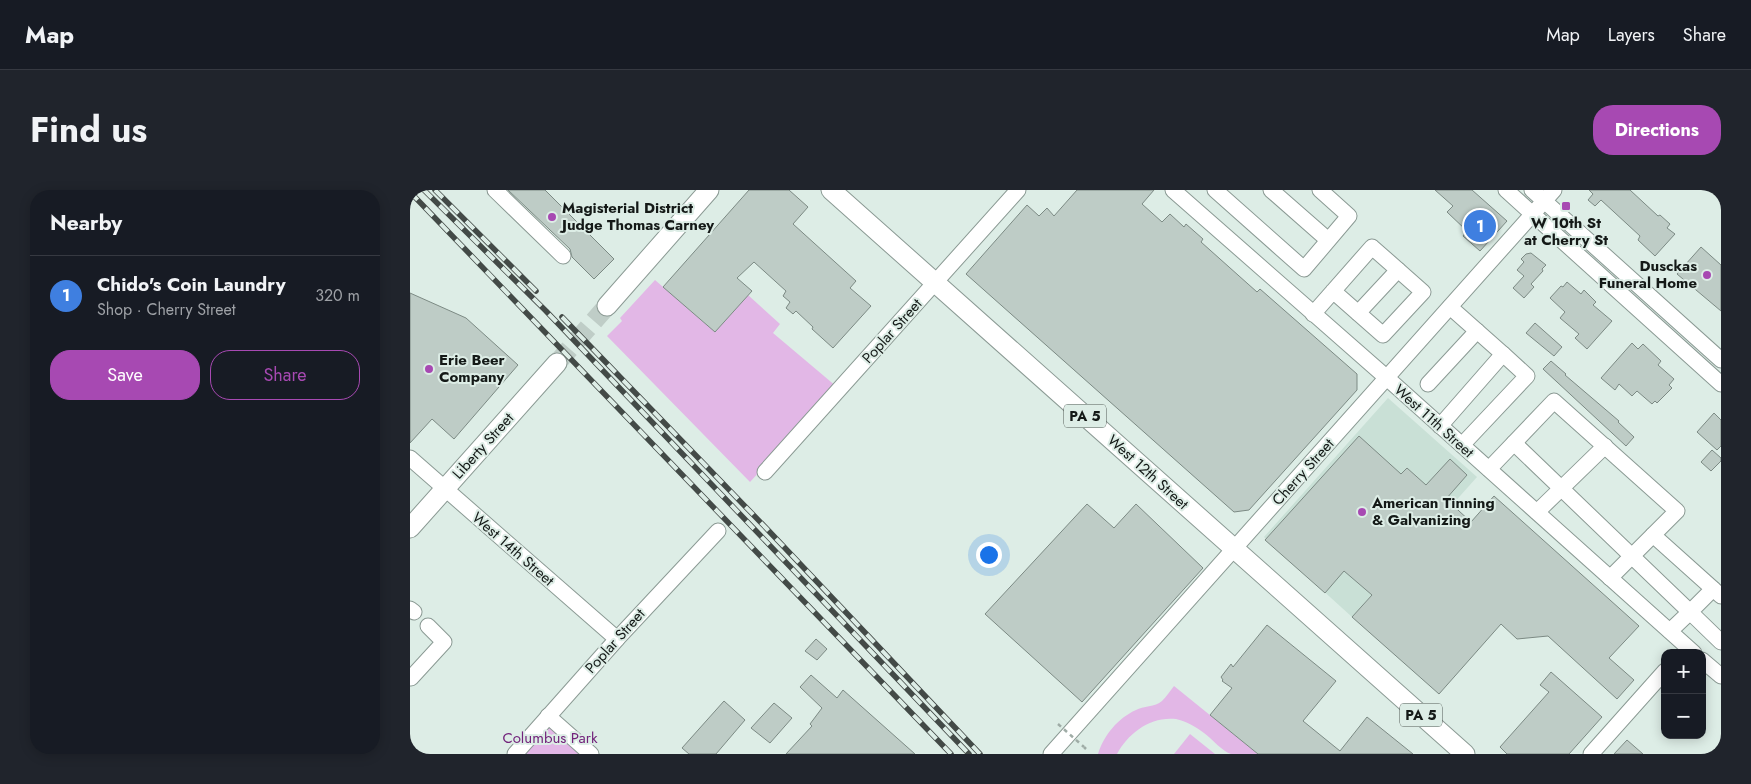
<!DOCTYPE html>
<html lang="en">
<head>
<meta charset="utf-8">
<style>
	body { margin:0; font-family:Jost,sans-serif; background:#20242c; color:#f1f3f6 }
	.controls { position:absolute; right:15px; bottom:15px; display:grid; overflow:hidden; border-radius:10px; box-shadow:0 2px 12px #0003 }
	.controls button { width:45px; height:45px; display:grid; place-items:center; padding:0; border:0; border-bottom:1px solid #363941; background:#171b24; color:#f1f3f6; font:25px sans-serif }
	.you { position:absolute; left:578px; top:364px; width:18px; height:18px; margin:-12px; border:4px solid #fff; border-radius:50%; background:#1a73e8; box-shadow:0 0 0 8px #1a73e833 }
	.badge { display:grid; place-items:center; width:32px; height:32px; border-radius:50%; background:#a749b2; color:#fff; font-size:16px; font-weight:700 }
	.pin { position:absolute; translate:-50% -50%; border:2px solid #fff; box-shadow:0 1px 5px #0006 }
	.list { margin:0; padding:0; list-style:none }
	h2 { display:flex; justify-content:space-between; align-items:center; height:65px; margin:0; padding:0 20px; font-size:21px }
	h2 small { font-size:16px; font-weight:400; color:#9ea1a6 }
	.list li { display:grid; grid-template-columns:32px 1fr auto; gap:15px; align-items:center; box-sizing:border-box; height:80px; padding:0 20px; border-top:1px solid #363941 }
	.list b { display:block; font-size:19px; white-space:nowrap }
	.list p { margin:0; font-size:16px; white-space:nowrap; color:#9ea1a6 }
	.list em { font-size:16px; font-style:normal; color:#9ea1a6 }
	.actions { display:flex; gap:10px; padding:15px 20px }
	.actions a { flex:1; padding:11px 0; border:1px solid #a749b2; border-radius:20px; text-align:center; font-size:18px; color:#a749b2 }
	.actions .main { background:#a749b2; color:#fff }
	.map { position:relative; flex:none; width:1311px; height:564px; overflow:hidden; border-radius:20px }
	header { display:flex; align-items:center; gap:30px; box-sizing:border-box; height:70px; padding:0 25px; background:#171b24; border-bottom:1px solid #363941 }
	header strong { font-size:24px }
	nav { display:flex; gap:28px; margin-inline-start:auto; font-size:18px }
	.intro { display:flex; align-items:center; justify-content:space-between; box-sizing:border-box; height:120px; padding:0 30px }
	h1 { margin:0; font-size:35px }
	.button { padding:12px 22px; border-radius:20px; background:#a749b2; color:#fff; font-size:18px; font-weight:700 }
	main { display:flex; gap:30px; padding:0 30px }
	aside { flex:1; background:#171b24; border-radius:20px; box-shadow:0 2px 12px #0003 }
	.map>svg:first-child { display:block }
	.built { fill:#c9e0d6 }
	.green { fill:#e2b7e6 }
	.building { fill:#beccc6; stroke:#7c8a84 }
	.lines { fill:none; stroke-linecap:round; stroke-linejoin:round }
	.major-tunnel { stroke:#bfcdc7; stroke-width:19; stroke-dasharray:19 9; stroke-linecap:butt }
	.minor-casing { stroke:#8b9a94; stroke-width:17 }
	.major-casing { stroke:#8b9a94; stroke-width:21 }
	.path { stroke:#9faca6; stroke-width:2.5; stroke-dasharray:4 4; stroke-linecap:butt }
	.minor { stroke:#fff; stroke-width:15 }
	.major { stroke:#fff; stroke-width:19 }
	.rail-casing { stroke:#434a47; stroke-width:5.5 }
	.rail { stroke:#ddede6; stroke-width:4; stroke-dasharray:11; stroke-linecap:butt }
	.path-bridge { stroke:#9faca6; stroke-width:2.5; stroke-dasharray:4 4; stroke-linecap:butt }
	.poi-dot { fill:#a749b2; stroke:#ddede6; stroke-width:2 }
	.labels { text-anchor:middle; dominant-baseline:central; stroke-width:4; stroke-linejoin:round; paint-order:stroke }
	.shield { fill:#ddede6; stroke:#505955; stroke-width:1 }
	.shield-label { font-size:14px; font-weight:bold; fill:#141917 }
	.poi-label { font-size:15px; font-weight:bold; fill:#141917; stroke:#ddede6; text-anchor:start }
	.street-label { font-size:15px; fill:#141917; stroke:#ddede6 }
	.park-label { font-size:15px; fill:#72237b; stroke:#ddede6 }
</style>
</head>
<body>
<header>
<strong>Map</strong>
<nav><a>Map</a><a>Layers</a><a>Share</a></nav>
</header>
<div class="intro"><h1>Find us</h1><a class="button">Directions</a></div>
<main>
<aside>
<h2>Nearby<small></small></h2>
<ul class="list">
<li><span class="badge" style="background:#3f7fe0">1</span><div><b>Chido's Coin Laundry</b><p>Shop · Cherry Street</p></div><em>320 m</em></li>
</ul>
<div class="actions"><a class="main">Save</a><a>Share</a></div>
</aside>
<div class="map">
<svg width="1311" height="564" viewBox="0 0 1311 564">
	<rect width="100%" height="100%" fill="#ddede6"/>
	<!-- built -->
	<path class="built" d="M978,208L1067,287L942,427L854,347Z"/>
	<!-- green -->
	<g class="green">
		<path d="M245,90L305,142L338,105L370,134L363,143L427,197L340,292L197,146L212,131L210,128Z"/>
		<path d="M764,496L848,564C840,564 829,564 821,564C813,562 801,548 794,543C786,537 776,531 766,529C741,526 718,543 707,564H688C694,545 708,528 726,520C733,516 745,517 752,511C756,507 760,501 764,496Z"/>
		<path d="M138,526L181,564H105Z"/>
		<path d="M780,544L805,564H764Z"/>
	</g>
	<!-- building -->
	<g class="building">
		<path d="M98,0H135L204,69L184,89L162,67L160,59Z"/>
		<path d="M339,0H379L398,17L383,34L446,91L440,98L461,116L423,158L402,139L403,137L386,121L383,124L376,118L380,112L373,106L376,101L344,72L327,88L342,101L305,142L253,97Z"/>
		<path d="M667,0H744L732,14L752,32L760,24L774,37L776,34L793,49L791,52L847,102L850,99L947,184V200L839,320L824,322L556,84L617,15L629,26L637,18L644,26Z"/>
		<path d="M1025,0H1062L1097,31L1070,61L1053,46L1057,41L1037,22L1043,16Z"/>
		<path d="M1179,0H1220L1248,26L1250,25L1260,34L1257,38L1265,44L1245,66L1228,50L1230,46L1191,10L1185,16L1178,10L1183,4Z"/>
		<path d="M1291,57L1311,75V121L1267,84Z"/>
		<path d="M1121,63L1136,75L1132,79L1133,81L1121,94L1124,97L1114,108L1103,98L1114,86L1107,80L1114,72L1111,69L1116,64Z"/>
		<path d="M1157,92L1171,104L1174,100L1186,112L1183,115L1202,131L1177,159L1165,148L1169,144L1150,128L1155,122L1140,108L1151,96L1153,97Z"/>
		<path d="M0,103L56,128L108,175L44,249L22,229L0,253Z"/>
		<path d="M1125,133L1152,157L1144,166L1116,143Z"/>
		<path d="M1222,153L1228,159L1233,154L1251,171L1248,175L1264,189L1259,195L1262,198L1247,213L1245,211L1242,214L1227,201L1222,206L1209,194L1205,200L1191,188Z"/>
		<path d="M1141,171L1156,184L1155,185L1209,231L1208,232L1224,247L1216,256L1133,179Z"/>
		<path d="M1304,223L1311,230V256L1307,260L1287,242Z"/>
		<path d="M949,246L991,284L997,278L1016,295L1040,269L1057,285L1036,309L1061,332L1084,306L1229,436L1199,468L1224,490L1207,509L1138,446L1107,449L1091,434L1029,504L942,427L962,405L934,381L915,403L855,350Z"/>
		<path d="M1302,260L1311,268V271L1301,281L1291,272Z"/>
		<path d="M677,314L704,338L726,314L793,378L672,512L575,424Z"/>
		<path d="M857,435L926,491L893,531L930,561L957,527L1003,564H848L800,525L822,498L812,491L813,490L811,487L821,474L823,477Z"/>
		<path d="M406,449L417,459L407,470L395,461Z"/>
		<path d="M1141,482L1192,527L1159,564H1097L1090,557L1139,502L1130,495Z"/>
		<path d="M401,485L427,508L433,500L505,564H376L402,536L400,534L412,518L390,497Z"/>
		<path d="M314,511L335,530L306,564H279L272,558Z"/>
		<path d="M364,513L382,528L360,553L341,538Z"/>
		<path d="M1217,550L1233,564H1204Z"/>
	</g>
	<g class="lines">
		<!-- major-tunnel -->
		<path class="major-tunnel" d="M147,173L197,116"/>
		<!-- minor casing -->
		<g class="minor-casing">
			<g id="minor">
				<path d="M85,0L153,66"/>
				<path d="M763,0L977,188L1284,463"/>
				<path d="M805,0L894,79L939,26L910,0"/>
				<path d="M861,0L918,50"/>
				<path d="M1096,0L1311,194"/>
				<path d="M1122,0L1311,170"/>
				<path d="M948,123L988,80"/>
				<path d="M903,124L962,57L1013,102L973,145L923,101"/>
				<path d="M1018,194L1067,141"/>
				<path d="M1030,236L1093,164L1040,117"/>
				<path d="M1104,253L1280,422L1260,441"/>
				<path d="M1052,255L1117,186L1093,164"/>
				<path d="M0,268L207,449"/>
				<path d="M1079,279L1144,211L1267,321L1200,388"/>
				<path d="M355,282L608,0"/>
				<path d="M1127,322L1195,256"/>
				<path d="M1243,345L1311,406"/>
				<path d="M1303,399L1280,422L1311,452"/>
				<path d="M0,419L4,422"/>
				<path d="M1292,470L1311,486"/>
				<path d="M0,487L1,488L34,452L18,436"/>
				<path d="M138,526L181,564"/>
				<path d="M105,564L207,449L308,341"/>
				<path d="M641,564L1144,0"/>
				<path d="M1181,564L1255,481"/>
			</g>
		</g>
		<!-- major casing -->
		<g class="major-casing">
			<g id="major">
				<path d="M421,0L1055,564"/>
				<path d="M197,116L299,0"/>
				<path d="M0,338L147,173"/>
			</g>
		</g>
		<!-- path -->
		<path class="path" d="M674,557L676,559"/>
		<!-- minor -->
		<use href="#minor" class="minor"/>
		<!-- major -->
		<use href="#major" class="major"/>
		<!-- rail casing -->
		<g class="rail-casing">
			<g id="rail">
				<path d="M14,0L136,121L559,564"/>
				<path d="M25,0L126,101"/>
				<path d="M0,2L541,564"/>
				<path d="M152,127L357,339L570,564"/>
			</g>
		</g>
		<!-- rail -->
		<use href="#rail" class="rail"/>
		<!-- path-bridge -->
		<path class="path-bridge" d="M648,534L674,557"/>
	</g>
	<!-- markers -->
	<g class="poi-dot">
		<rect x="1151" y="11" width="10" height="10" rx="2.5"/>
		<circle cx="142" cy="27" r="5"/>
		<circle cx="1297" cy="85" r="5"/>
		<circle cx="19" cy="179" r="5"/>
		<circle cx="952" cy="322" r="5"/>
	</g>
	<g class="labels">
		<!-- shield labels -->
		<g class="shield">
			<rect x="654" y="214.5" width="42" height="23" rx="4"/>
			<rect x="990" y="513.5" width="42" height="23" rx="4"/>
		</g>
		<g class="shield-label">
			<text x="675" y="226">PA 5</text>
			<text x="1011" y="525">PA 5</text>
		</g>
		<!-- poi labels -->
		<g class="poi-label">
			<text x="152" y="18">Magisterial District<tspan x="152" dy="17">Judge Thomas Carney</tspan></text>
			<text x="1156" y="33" text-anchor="middle">W 10th St<tspan x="1156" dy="17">at Cherry St</tspan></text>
			<text x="1287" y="76" text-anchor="end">Dusckas<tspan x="1287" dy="17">Funeral Home</tspan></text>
			<text x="29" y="170">Erie Beer<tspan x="29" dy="17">Company</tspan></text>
			<text x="962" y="313">American Tinning<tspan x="962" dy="17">&amp; Galvanizing</tspan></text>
		</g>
		<!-- street labels -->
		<g class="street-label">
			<text transform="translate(482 141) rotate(-48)">Poplar Street</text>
			<text transform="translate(1024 231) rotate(42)">West 11th Street</text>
			<text transform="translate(73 256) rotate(-48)">Liberty Street</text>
			<text transform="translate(738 282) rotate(42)">West 12th Street</text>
			<text transform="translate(893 282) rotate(-48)">Cherry Street</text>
			<text transform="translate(103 359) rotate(41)">West 14th Street</text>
			<text transform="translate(205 451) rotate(-48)">Poplar Street</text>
		</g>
		<!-- park labels -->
		<g class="park-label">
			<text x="140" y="548">Columbus Park</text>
		</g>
	</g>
</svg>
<div class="controls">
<button>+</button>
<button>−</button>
</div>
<div class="you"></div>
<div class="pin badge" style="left:1070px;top:36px;background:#3f7fe0">1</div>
</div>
</main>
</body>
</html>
